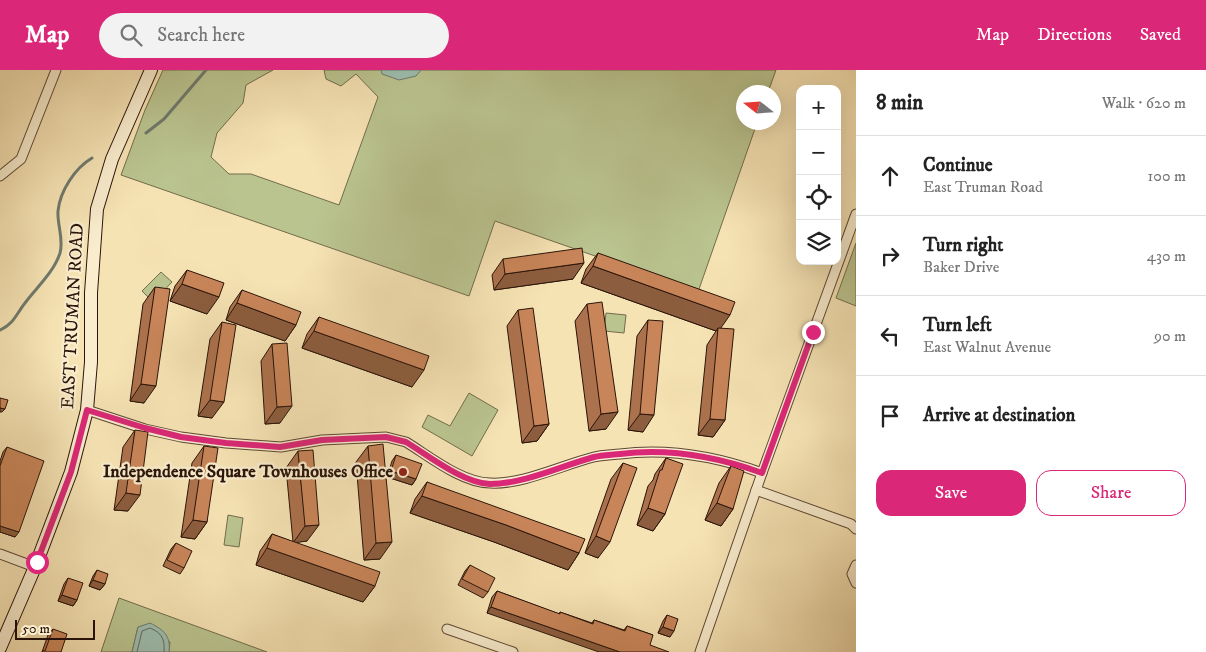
<!DOCTYPE html>
<html lang="en">
<head>
<meta charset="utf-8">
<style>
	body { margin:0; font-family:"IM FELL DW Pica",serif; background:#f2f2f2; color:#222 }
	.controls { position:absolute; right:15px; top:15px; display:grid; overflow:hidden; border-radius:10px; box-shadow:0 5px 20px #0002 }
	.controls button { width:45px; height:45px; display:grid; place-items:center; padding:0; border:0; border-bottom:1px solid #e0e0e0; background:#fff; color:#222; font:25px sans-serif }
	.compass { position:absolute; left:736px; top:15px; width:45px; height:45px; border-radius:50%; background:#fff; box-shadow:0 5px 20px #0002; rotate:287deg }
	.scale { position:absolute; left:15px; bottom:12px; width:80px; box-sizing:border-box; padding-left:5px; border:2px solid #2a1409; border-top:0; font-size:14px; line-height:18px; white-space:nowrap; color:#2a1409; -webkit-text-stroke:4px #f9edce; paint-order:stroke }
	.stop { position:absolute; width:15px; height:15px; margin:-11px; border:4px solid #db2777; border-radius:50%; background:#fff }
	.stop.end { background:#db2777; border-color:#fff; box-shadow:0 1px 5px #0008 }
	.list { margin:0; padding:0; list-style:none }
	h2 { display:flex; justify-content:space-between; align-items:center; height:65px; margin:0; padding:0 20px; font-size:21px }
	h2 small { font-size:16px; font-weight:400; color:#767676 }
	.list li { display:grid; grid-template-columns:32px 1fr auto; gap:15px; align-items:center; box-sizing:border-box; height:80px; padding:0 20px; border-top:1px solid #e0e0e0 }
	.list b { display:block; font-size:19px; white-space:nowrap }
	.list p { margin:0; font-size:16px; white-space:nowrap; color:#767676 }
	.list em { font-size:16px; font-style:normal; color:#767676 }
	.actions { display:flex; gap:10px; padding:15px 20px }
	.actions a { flex:1; padding:11px 0; border:1px solid #db2777; border-radius:15px; text-align:center; font-size:18px; color:#db2777 }
	.actions .main { background:#db2777; color:#fff }
	.icon { flex:none; width:28px; height:28px; fill:none; stroke:currentColor; stroke-width:2; stroke-linecap:round; stroke-linejoin:round }
	.map { position:relative; flex:none; width:856px; height:582px; overflow:hidden }
	header { display:flex; align-items:center; gap:30px; box-sizing:border-box; height:70px; padding:0 25px; background:#db2777; color:#fff }
	header strong { font-size:24px }
	nav { display:flex; gap:28px; margin-inline-start:auto; font-size:18px }
	.search { width:350px; height:45px; background:#f2f2f2; display:flex; align-items:center; gap:12px; box-sizing:border-box; padding:0 18px; border-radius:28px; color:#767676; font-size:19px }
	main { display:flex }
	aside { flex:1; background:#fff }
	.map>svg:first-child { display:block }
	.green { fill:#bac48f; stroke:#726c4c }
	.water { fill:#9dbeaf; stroke:#6f7a6d }
	.lines { fill:none; stroke-linecap:round; stroke-linejoin:round }
	.shore { stroke:#64695c; stroke-width:1 }
	.stream { stroke:#6f7a6d; stroke-width:3 }
	.street-casing { stroke:#5d4834; stroke-width:11 }
	.secondary-casing { stroke:#2a1409; stroke-width:14 }
	.street { stroke:#f9edce; stroke-width:9 }
	.secondary { stroke:#f9edce; stroke-width:12 }
	.wall { fill:#ac724d; stroke:#2a1409 }
	.shaded-wall { fill:#8c5d3e; stroke:#2a1409 }
	.building { fill:#c88559; stroke:#2a1409 }
	.route { stroke:#db2777; stroke-width:6 }
	.poi-dot { fill:#8f2418; stroke:#f9edce; stroke-width:2 }
	.labels { text-anchor:middle; dominant-baseline:central; stroke-width:4.5; stroke-linejoin:round; paint-order:stroke }
	.street-label { font-size:18px; fill:#2a1409; stroke:#f9edce }
	.poi-label { font-size:18px; font-weight:bold; fill:#2a1409; stroke:#f9edce; text-anchor:end }
</style>
</head>
<body>
<header>
<strong>Map</strong>
<div class="search"><svg class="icon" aria-label="search" viewBox="0 0 24 24"><circle cx="10" cy="10" r="6"/><path d="M15 15l6 6"/></svg>Search here</div>
<nav><a>Map</a><a>Directions</a><a>Saved</a></nav>
</header>
<main>
<div class="map">
<svg width="856" height="582" viewBox="0 0 856 582">
	<rect width="100%" height="100%" fill="#f6e3b4"/>
	<filter id="stains"><feTurbulence type="fractalNoise" baseFrequency=".004" numOctaves="4"/><feColorMatrix values="0 0 0 0 .2 0 0 0 0 .09 0 0 0 0 .02 0 0 0 .5 -.17"/></filter>
	<radialGradient id="worn" r=".72"><stop offset=".6" stop-color="#630" stop-opacity="0"/><stop offset="1" stop-color="#630" stop-opacity=".3"/></radialGradient>
	<!-- green -->
	<g class="green">
		<path d="M163,0H273L246,15L243,33L217,63L211,87L229,104H251L339,135L378,27L356,4L341,16L326,9L324,0H776L768,22H744V52L757,53L698,222L495,151L469,226L121,105L145,40Z"/>
		<path d="M856,173V236L836,228Z"/>
		<path d="M161,202L172,212L153,232L142,221Z"/>
		<path d="M606,243L626,245L624,263L604,261Z"/>
		<path d="M469,323L498,340L472,386L422,357L428,345L450,356Z"/>
		<path d="M228,445L243,448L239,477L224,475Z"/>
		<path d="M119,528L267,582H169L170,572L138,557L132,582H101Z"/>
	</g>
	<!-- water -->
	<g class="water">
		<path d="M381,0H421L416,6L399,10L382,4Z"/>
		<path d="M150,553C164,560 171,566 169,582H132L138,557Z"/>
	</g>
	<g class="lines">
		<!-- shore -->
		<path class="shore" d="M137,582L142,561L150,558C162,563 165,569 164,582"/>
		<!-- stream -->
		<g class="stream">
			<path d="M146,63L164,49L206,0"/>
			<path d="M0,260C13,255 17,243 25,233C37,217 54,202 60,183C64,169 57,155 58,141C60,121 75,98 92,88"/>
		</g>
		<!-- street casing -->
		<g class="street-casing">
			<g id="street">
				<path d="M0,106L21,89L56,0"/>
				<path d="M87,340L145,359L181,367L226,373L281,377L322,370L386,367L406,372C429,386 462,413 490,413C522,415 562,395 594,387C602,385 611,385 620,384C669,378 715,386 762,403"/>
				<path d="M756,420L851,454L856,459"/>
				<path d="M0,484L35,497"/>
				<path d="M856,495L852,504L856,513"/>
				<path d="M447,559L513,582"/>
				<path d="M700,582L762,403L856,144"/>
			</g>
		</g>
		<!-- secondary casing -->
		<g class="secondary-casing">
			<path id="secondary" d="M0,578L35,497L71,402L87,340L91,292V223L97,139L112,89L151,0"/>
		</g>
		<!-- street -->
		<use href="#street" class="street"/>
		<!-- secondary -->
		<use href="#secondary" class="secondary"/>
	</g>
	<!-- wall -->
	<g class="wall">
		<path d="M598,183L721,258L725,350L713,367L698,365L707,275L716,261L581,213L586,199Z"/>
		<path d="M503,189L573,209L494,220L492,205Z"/>
		<path d="M187,200L207,244L170,231L175,216Z"/>
		<path d="M155,217L144,333L130,331L143,234Z"/>
		<path d="M242,220L296,255L285,271L226,250L230,237Z"/>
		<path d="M587,234L606,359L589,361L575,251Z"/>
		<path d="M518,240L549,354L537,371L522,373L507,256Z"/>
		<path d="M319,247L412,317L302,278L307,264Z"/>
		<path d="M648,250L643,362L628,360L637,266Z"/>
		<path d="M222,252L212,348L198,346L210,269Z"/>
		<path d="M272,274L280,353L265,354L261,291Z"/>
		<path d="M135,360L128,441L114,440L123,377Z"/>
		<path d="M204,376L207,452L195,469L181,467L192,393Z"/>
		<path d="M368,376L380,489L364,490L356,392Z"/>
		<path d="M7,377L15,467L0,462V391L3,382Z"/>
		<path d="M298,381L307,471L295,472L375,516L363,532L256,495L260,481L272,464L293,472L286,398Z"/>
		<path d="M396,385L416,409L412,415L387,407L392,391Z"/>
		<path d="M666,388L665,444L653,461L637,455L648,416L653,410L655,404Z"/>
		<path d="M623,393L598,488L585,483L611,409Z"/>
		<path d="M731,396L733,439L721,456L705,450L719,413Z"/>
		<path d="M427,412L579,483L568,500L494,472L410,443L415,429Z"/>
		<path d="M176,473L184,498L180,504L163,496L171,479Z"/>
		<path d="M470,495L488,522L483,528L458,515L465,501Z"/>
		<path d="M97,500L105,514L100,520L89,516L93,506Z"/>
		<path d="M68,508L77,530L73,536L58,531L64,514Z"/>
		<path d="M497,521L559,544L560,542L592,553L594,550L624,560L627,556L653,565L487,543L492,527Z"/>
		<path d="M667,545L670,567L658,563L663,551Z"/>
		<path d="M53,559L61,582H42L48,565Z"/>
	</g>
	<!-- shaded-wall -->
	<g class="shaded-wall">
		<path d="M584,193L573,209L494,220L505,204Z"/>
		<path d="M593,196L730,245L718,262V258L716,261L581,213Z"/>
		<path d="M182,214L219,227L207,244L170,231Z"/>
		<path d="M237,233L296,255L285,271L226,250Z"/>
		<path d="M314,261L424,300L412,317L302,278Z"/>
		<path d="M141,314L156,316L144,333L130,331Z"/>
		<path d="M210,330L224,332L212,348L198,346Z"/>
		<path d="M292,336L280,353L265,354L277,337Z"/>
		<path d="M0,338L5,339L2,342H0Z"/>
		<path d="M618,342L606,359L589,361L601,344Z"/>
		<path d="M640,344L654,345L643,362L628,360Z"/>
		<path d="M710,349L725,350L713,367L698,365Z"/>
		<path d="M549,354L537,371L522,373L534,356Z"/>
		<path d="M391,401L416,409L412,415L387,407Z"/>
		<path d="M126,423L140,425L128,441L114,440Z"/>
		<path d="M422,426L506,455L579,483L568,500L494,472L410,443Z"/>
		<path d="M717,433L733,439L721,456L705,450Z"/>
		<path d="M648,438L665,444L653,461L637,455Z"/>
		<path d="M193,450L207,452L195,469L181,467Z"/>
		<path d="M319,455L307,471L293,473L305,456Z"/>
		<path d="M0,456L19,462L15,467L0,462Z"/>
		<path d="M596,466L610,472L598,488L585,483Z"/>
		<path d="M392,472L380,489L364,490L376,473Z"/>
		<path d="M267,478L375,516L363,532L256,495Z"/>
		<path d="M93,510L105,514L100,520L89,516Z"/>
		<path d="M62,525L77,530L73,536L58,531Z"/>
		<path d="M491,537L620,582H599L487,543Z"/>
		<path d="M663,557L674,561L670,567L658,563Z"/>
	</g>
	<!-- building -->
	<g class="building">
		<path d="M582,178L584,193L505,204L503,189Z"/>
		<path d="M598,183L735,232L730,245L593,196Z"/>
		<path d="M187,200L224,213L219,227L182,214Z"/>
		<path d="M155,217L170,219L156,316L141,314Z"/>
		<path d="M242,220L301,242L296,255L237,233Z"/>
		<path d="M602,232L618,342L601,344L587,234Z"/>
		<path d="M533,238L549,354L534,356L518,240Z"/>
		<path d="M319,247L429,286L424,300L314,261Z"/>
		<path d="M648,250L663,251L654,345L640,344Z"/>
		<path d="M222,252L236,255L224,332L210,330Z"/>
		<path d="M718,258L734,259L725,350L710,349Z"/>
		<path d="M287,273L292,336L277,337L272,274Z"/>
		<path d="M0,328L8,330L5,339L0,338Z"/>
		<path d="M135,360L148,362L140,425L126,423Z"/>
		<path d="M383,374L392,472L376,473L368,376Z"/>
		<path d="M204,376L218,378L207,452L193,450Z"/>
		<path d="M7,377L44,391L19,462L0,456V396Z"/>
		<path d="M313,380L319,455L305,456L298,381Z"/>
		<path d="M396,385L422,394L416,409L391,401Z"/>
		<path d="M666,388L683,394L665,444L648,438L660,400H662Z"/>
		<path d="M623,393L637,398L610,472L596,466Z"/>
		<path d="M731,396L744,401L733,439L717,433Z"/>
		<path d="M427,412L585,469L579,483L506,455L422,426Z"/>
		<path d="M272,464L380,502L375,516L267,478Z"/>
		<path d="M176,473L192,481L184,498L167,490Z"/>
		<path d="M470,495L495,508L488,522L462,509Z"/>
		<path d="M97,500L108,504L105,514L93,510Z"/>
		<path d="M68,508L83,513L77,530L62,525Z"/>
		<path d="M497,521L560,544V542L593,554L594,550L625,561L627,556L653,565L650,575L669,582H620L491,537Z"/>
		<path d="M667,545L678,549L674,561L663,557Z"/>
		<path d="M53,559L67,564L61,582H42L43,580L45,581Z"/>
	</g>
	<g class="lines">
		<!-- route -->
		<path class="route" d="M37,492L71,402L87,340L145,358L181,367L226,373L280,377L322,370L386,367L406,372C429,386 463,413 490,414C524,414 561,396 594,387C602,385 611,385 620,384C669,378 715,386 762,403L813,262"/>
	</g>
	<!-- markers -->
	<circle class="poi-dot" cx="403" cy="402" r="5"/>
	<g class="labels">
		<!-- street labels -->
		<g class="street-label">
			<text transform="translate(73 246) rotate(-87)">EAST TRUMAN ROAD</text>
		</g>
		<!-- poi labels -->
		<g class="poi-label">
			<text x="393" y="402">Independence Square Townhouses Office</text>
		</g>
	</g>
	<rect width="100%" height="100%" filter="url(#stains)"/>
	<rect width="100%" height="100%" fill="url(#worn)"/>
</svg>
<div class="controls">
<button>+</button>
<button>−</button>
<button><svg class="icon" aria-label="locate" viewBox="0 0 24 24"><circle cx="12" cy="12" r="6"/><path d="M12 2v4M12 18v4M2 12h4M18 12h4"/></svg></button>
<button><svg class="icon" aria-label="layers" viewBox="0 0 24 24"><path d="M12 4l9 5-9 5-9-5zM3 14l9 5 9-5"/></svg></button>
</div>
<svg class="compass" viewBox="-18 -18 36 36"><path d="M0-13l5 13h-10z" fill="#e53935"/><path d="M0 13l5-13h-10z" fill="#767676"/></svg>
<div class="scale">50 m</div>
<div class="stop" style="left:37px;top:492px"></div>
<div class="stop end" style="left:813px;top:262px"></div>
</div>
<aside>
<h2>8 min<small>Walk · 620 m</small></h2>
<ul class="list">
<li><svg class="icon" aria-label="ahead" viewBox="0 0 24 24"><path d="M12 20V5M6 11l6-6 6 6"/></svg><div><b>Continue</b><p>East Truman Road</p></div><em>100 m</em></li>
<li><svg class="icon" aria-label="right" viewBox="0 0 24 24"><path d="M7 20v-9h11M14 6l5 5-5 5"/></svg><div><b>Turn right</b><p>Baker Drive</p></div><em>430 m</em></li>
<li><svg class="icon" aria-label="left" viewBox="0 0 24 24"><path d="M17 20v-9H6M10 6l-5 5 5 5"/></svg><div><b>Turn left</b><p>East Walnut Avenue</p></div><em>90 m</em></li>
<li><svg class="icon" aria-label="arrive" viewBox="0 0 24 24"><path d="M6 21V4h12l-3 4 3 4H6"/></svg><div><b>Arrive at destination</b></div></li>
</ul>
<div class="actions"><a class="main">Save</a><a>Share</a></div>
</aside>
</main>
</body>
</html>
